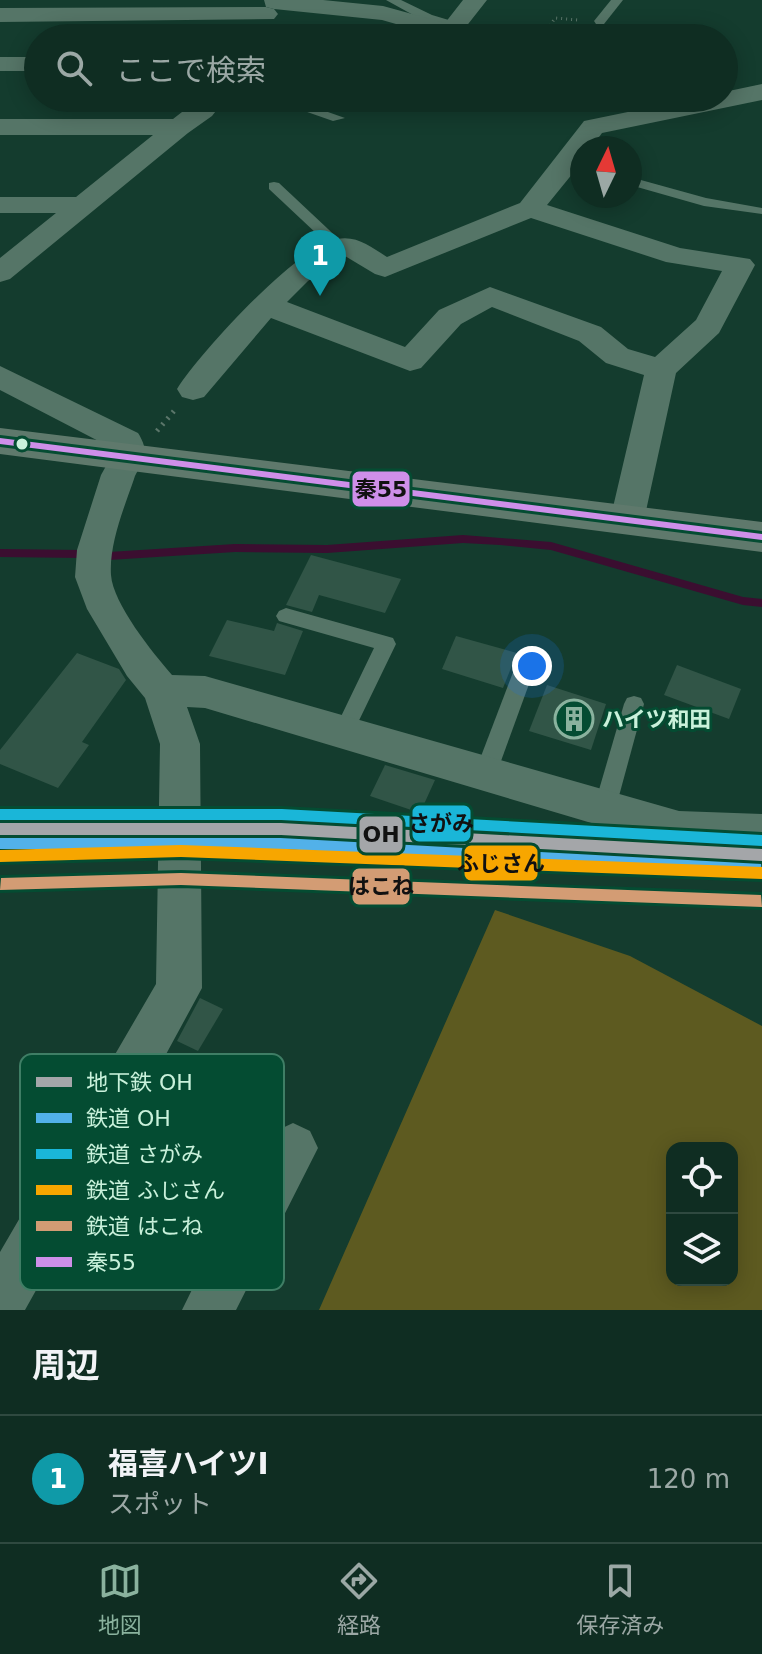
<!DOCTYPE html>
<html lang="ja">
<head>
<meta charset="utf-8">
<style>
	body { margin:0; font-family:"DejaVu Sans","Noto Sans JP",sans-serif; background:#1d392f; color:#f1f3f6 }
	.controls { position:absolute; right:24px; bottom:24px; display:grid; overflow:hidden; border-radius:16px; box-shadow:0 4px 20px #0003 }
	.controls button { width:72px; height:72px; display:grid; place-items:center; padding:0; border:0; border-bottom:2px solid #2f4940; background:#0f2d22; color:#f1f3f6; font:40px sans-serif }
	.compass { position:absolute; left:570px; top:136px; width:72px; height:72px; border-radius:50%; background:#0f2d22; box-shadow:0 4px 20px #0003; rotate:5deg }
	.you { position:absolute; left:532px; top:666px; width:28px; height:28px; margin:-20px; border:6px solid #fff; border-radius:50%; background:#1a73e8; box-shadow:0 0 0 12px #1a73e833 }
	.badge { display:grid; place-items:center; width:52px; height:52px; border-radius:50%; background:#8ab29e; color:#fff; font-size:26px; font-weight:700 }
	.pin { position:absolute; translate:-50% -66px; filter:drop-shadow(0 2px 4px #0008) }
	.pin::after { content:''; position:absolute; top:42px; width:28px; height:24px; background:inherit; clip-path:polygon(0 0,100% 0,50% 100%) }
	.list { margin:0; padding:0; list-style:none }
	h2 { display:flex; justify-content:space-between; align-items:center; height:104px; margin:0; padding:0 32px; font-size:34px }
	h2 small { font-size:26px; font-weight:400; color:#9ba8a5 }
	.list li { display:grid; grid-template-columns:52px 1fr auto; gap:24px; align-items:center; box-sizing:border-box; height:128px; padding:0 32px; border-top:2px solid #2f4940 }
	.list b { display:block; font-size:30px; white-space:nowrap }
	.list p { margin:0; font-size:26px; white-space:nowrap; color:#9ba8a5 }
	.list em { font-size:26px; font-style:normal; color:#9ba8a5 }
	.icon { flex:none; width:44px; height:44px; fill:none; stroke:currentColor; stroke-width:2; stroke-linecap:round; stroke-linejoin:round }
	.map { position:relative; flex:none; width:762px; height:1310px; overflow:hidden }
	.search { position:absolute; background:#0f2d22; box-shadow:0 4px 20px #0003; left:24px; right:24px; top:24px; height:88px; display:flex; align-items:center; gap:20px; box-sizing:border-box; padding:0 28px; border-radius:44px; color:#9ba8a5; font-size:30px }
	.sheet { height:232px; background:#0f2d22 }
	nav { display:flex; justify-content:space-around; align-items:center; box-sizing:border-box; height:112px; border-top:2px solid #2f4940; background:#0f2d22; font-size:22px; color:#9ba8a5 }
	nav a { display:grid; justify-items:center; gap:4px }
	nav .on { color:#8ab29e }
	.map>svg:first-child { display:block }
	.green { fill:#5d5a20; fill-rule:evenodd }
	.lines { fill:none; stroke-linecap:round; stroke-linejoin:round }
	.stream { fill:#3b0e30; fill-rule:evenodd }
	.building { fill:#315547 }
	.path-far1 { stroke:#5b766a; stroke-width:3; stroke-dasharray:1 4; stroke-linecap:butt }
	.path { stroke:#5b766a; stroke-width:5; stroke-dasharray:2 6; stroke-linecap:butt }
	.lane { fill:#557567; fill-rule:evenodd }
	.street { fill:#557567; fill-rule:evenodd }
	.secondary { fill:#5f796c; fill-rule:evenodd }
	.bus-1-casing { stroke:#044c32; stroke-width:6 }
	.bus-1 { fill:#ce8fe9; fill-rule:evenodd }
	.rail-1-casing { stroke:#044c32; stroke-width:6 }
	.rail-2-casing { stroke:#044c32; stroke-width:6 }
	.rail-3-casing { stroke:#044c32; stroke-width:6 }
	.rail-4-casing { stroke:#044c32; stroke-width:6 }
	.rail-1 { fill:#52b1e9; fill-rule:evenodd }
	.rail-2 { fill:#1ab6d8; fill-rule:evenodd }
	.rail-3 { fill:#f7a600; fill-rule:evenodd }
	.rail-4 { fill:#d39c74; fill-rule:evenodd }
	.metro-1-casing { stroke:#044c32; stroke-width:6 }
	.metro-1 { fill:#a4a6a9; fill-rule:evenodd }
	.bus-dot { fill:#c9f1db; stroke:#044c32; stroke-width:3 }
	.labels { text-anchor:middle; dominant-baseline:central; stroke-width:6; stroke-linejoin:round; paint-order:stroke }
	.poi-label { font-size:22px; font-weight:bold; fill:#c9f1db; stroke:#044c32; text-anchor:start }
	.key { fill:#044c32; stroke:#3f7e65; stroke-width:2 }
	.key-label { font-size:22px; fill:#c9f1db }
	.line-badge { stroke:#044c32; stroke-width:3 }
	.pale-badge-label { font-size:22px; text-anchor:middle; font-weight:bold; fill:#111 }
</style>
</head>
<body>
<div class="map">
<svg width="762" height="1310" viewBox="0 0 762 1310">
	<rect width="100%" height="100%" fill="#143c2e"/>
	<!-- green -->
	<path class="green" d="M495,910L630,956L762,1026V1310H319ZM672,1148H732V1280H672Z"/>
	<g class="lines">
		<!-- stream -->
		<g class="stream">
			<path d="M463,535L551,542L743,597L762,599V607L743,605L551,550L500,545L463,543L327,553L235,552L109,560L104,556L109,552L235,544L327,545Z"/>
			<path d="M0,549L82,550L87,554L82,558L0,557Z"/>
		</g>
	</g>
	<!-- building -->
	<g class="building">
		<path d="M311,555L401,579L385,613L319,595L312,612L286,605Z"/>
		<path d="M227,620L274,631L277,623L303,631L285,675L209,656Z"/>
		<path d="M456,636L517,653L503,688L442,669Z"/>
		<path d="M77,653L119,669L126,680L82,742L89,745L58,788L0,764V750Z"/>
		<path d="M677,665L741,689L729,719L664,695Z"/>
		<path d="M547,685L606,704L591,750L529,731Z"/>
		<path d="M385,765L435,780L420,813L370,796Z"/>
		<path d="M200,998L223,1009L198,1051L177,1041Z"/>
	</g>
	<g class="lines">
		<!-- path-far1 -->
		<path class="path-far1" d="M542,38L555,18L578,20"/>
		<!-- path -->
		<path class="path" d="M157,431L174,411"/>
		<!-- lane -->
		<g class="lane">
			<path d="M386,0H401L432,15L462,24L456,28L424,21Z"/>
			<path d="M611,0H623L604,24H596L594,21Z"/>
			<path d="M267,98H288L345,118L333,121Z"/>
			<path d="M630,177L706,198L762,208V214L704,206L630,185Z"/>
			<path d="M274,182L279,183L344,244V250H334L269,189V183Z"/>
			<path d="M286,608L386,636L393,638L396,644L351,737L344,740L337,737L334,731L374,648L279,621L276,616L279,611Z"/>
			<path d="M530,646L537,648L540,654L497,772L494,778L486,781L478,778L475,772L520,654L523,648Z"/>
			<path d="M634,696L641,698L644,704L616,807L613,814L605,817L597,814L594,807L624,704L627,698Z"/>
		</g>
		<!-- street -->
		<g class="street">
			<path d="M264,0H323L383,6L445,23L463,0H487L465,28L483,33L487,38H445L382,20L274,9L266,7Z"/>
			<path d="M266,7L274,9L278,14L274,19L0,22V8Z"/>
			<rect x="0" y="57" width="38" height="14"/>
			<path d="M762,84V100L602,133L591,148H582V162L547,205L680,248L750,259L755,265L719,333L676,373L644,520L639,529L627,533L615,529L610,520L644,375L606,363L579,341L492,307L461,324L421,368L410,371L271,318L204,397L193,400L182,397L177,389C199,354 297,246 337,239C357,235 371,247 387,257L520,203L584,121L696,98H724V92ZM531,218L666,262L722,271L696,320L655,357L628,349L601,327L490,287L439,310L405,347L287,302L308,281L345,256L375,274L385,277Z"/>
			<path d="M200,98H226L212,116L188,133L10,279L0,282V258L56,213H0V197H76L153,135H0V119H173Z"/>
			<path d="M0,366L138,433C142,439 146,448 145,456C144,464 136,471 134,479C124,508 109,544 111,575C113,604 153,653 172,675L205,676L679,811L762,814V852L679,849L205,708L187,707L200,744L202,988L114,1150L233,1210L276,1131L293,1123L310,1131L318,1148L236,1310H182L210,1253L91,1192L25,1310H0V1252L156,984L160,744L145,698L127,676L87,609L75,577L77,550L101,475L111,457L110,447L0,390Z"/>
		</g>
		<!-- secondary -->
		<path class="secondary" d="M0,428L762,522V552L0,454Z"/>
		<!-- bus-1 casing -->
		<g class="bus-1-casing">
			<path id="bus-1" d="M0,438L762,534V540L0,444Z"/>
		</g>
		<!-- bus-1 -->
		<use href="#bus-1" class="bus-1"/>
		<!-- rail-1 casing -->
		<g class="rail-1-casing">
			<path id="rail-1" d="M0,837H281L761,863L762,875L281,849H0Z"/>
		</g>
		<!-- rail-2 casing -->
		<g class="rail-2-casing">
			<path id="rail-2" d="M0,809H282L762,835V847L282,821H0Z"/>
		</g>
		<!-- rail-3 casing -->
		<g class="rail-3-casing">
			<path id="rail-3" d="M181,845L762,867V879L181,857L0,862V850Z"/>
		</g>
		<!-- rail-4 casing -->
		<g class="rail-4-casing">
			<path id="rail-4" d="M181,873L761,895L762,907L181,885L0,890L1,878Z"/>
		</g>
		<!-- rail-1 -->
		<use href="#rail-1" class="rail-1"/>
		<!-- rail-2 -->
		<use href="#rail-2" class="rail-2"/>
		<!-- rail-3 -->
		<use href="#rail-3" class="rail-3"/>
		<!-- rail-4 -->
		<use href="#rail-4" class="rail-4"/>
		<!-- metro-1 casing -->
		<g class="metro-1-casing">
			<path id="metro-1" d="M0,823H281L762,849V861L281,835H0Z"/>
		</g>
		<!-- metro-1 -->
		<use href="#metro-1" class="metro-1"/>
	</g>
	<!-- icons -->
	<defs>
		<g id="building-ring" transform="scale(2)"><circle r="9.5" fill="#044c32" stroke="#8ab29e" stroke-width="1.5"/><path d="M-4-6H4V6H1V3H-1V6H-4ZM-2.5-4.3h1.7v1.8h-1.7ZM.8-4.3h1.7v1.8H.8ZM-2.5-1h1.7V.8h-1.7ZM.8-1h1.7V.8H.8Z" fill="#8ab29e"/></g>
	</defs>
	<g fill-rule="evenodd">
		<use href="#building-ring" x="574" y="719"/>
	</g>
	<!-- markers -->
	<circle class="bus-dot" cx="22" cy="444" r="7"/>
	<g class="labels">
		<!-- poi labels -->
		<g class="poi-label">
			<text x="602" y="719">ハイツ和田</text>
		</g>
	</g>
	<!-- legend -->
	<rect x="20" y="1054" width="264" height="236" rx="12" class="key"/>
	<rect x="36" y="1077" width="36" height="10" fill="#a4a6a9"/>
	<rect x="36" y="1113" width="36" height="10" fill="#52b1e9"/>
	<rect x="36" y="1149" width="36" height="10" fill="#1ab6d8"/>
	<rect x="36" y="1185" width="36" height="10" fill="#f7a600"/>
	<rect x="36" y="1221" width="36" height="10" fill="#d39c74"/>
	<rect x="36" y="1257" width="36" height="10" fill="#ce8fe9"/>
	<g class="key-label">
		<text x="86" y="1090">地下鉄 OH</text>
		<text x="86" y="1126">鉄道 OH</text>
		<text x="86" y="1162">鉄道 さがみ</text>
		<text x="86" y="1198">鉄道 ふじさん</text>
		<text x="86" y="1234">鉄道 はこね</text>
		<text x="86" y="1270">秦55</text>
	</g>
	<g class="line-badge">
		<rect x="351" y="470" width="60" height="38" rx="8" fill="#ce8fe9"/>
		<rect x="411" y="804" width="61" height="39" rx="8" fill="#1ab6d8"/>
		<rect x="358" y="815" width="46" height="39" rx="8" fill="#a4a6a9"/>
		<rect x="463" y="844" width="76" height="38" rx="8" fill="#f7a600"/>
		<rect x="351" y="867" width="60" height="39" rx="8" fill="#d39c74"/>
	</g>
	<g class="pale-badge-label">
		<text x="381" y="497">秦55</text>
		<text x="441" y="831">さがみ</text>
		<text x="381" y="842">OH</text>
		<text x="501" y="871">ふじさん</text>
		<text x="381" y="894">はこね</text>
	</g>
</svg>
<div class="controls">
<button><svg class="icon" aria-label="locate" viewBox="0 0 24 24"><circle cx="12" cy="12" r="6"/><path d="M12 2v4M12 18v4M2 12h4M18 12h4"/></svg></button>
<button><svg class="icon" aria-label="layers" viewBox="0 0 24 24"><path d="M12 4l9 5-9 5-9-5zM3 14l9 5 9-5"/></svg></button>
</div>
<svg class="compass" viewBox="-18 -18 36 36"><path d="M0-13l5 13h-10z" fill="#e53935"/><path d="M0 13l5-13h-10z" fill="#9ba8a5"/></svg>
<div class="you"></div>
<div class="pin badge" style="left:320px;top:296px;background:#0f9aa8">1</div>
<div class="search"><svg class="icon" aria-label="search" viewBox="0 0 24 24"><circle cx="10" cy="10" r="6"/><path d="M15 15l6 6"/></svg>ここで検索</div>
</div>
<section class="sheet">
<h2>周辺<small></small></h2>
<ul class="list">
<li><span class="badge" style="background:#0f9aa8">1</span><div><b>福喜ハイツⅠ</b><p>スポット</p></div><em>120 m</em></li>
</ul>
</section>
<nav>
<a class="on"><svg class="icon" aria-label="map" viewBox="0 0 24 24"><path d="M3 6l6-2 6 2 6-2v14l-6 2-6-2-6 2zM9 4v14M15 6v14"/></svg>地図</a>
<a><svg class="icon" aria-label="directions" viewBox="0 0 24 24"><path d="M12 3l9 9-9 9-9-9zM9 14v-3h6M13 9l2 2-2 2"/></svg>経路</a>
<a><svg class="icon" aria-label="saved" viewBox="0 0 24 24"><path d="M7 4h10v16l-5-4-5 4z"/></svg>保存済み</a>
</nav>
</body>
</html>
